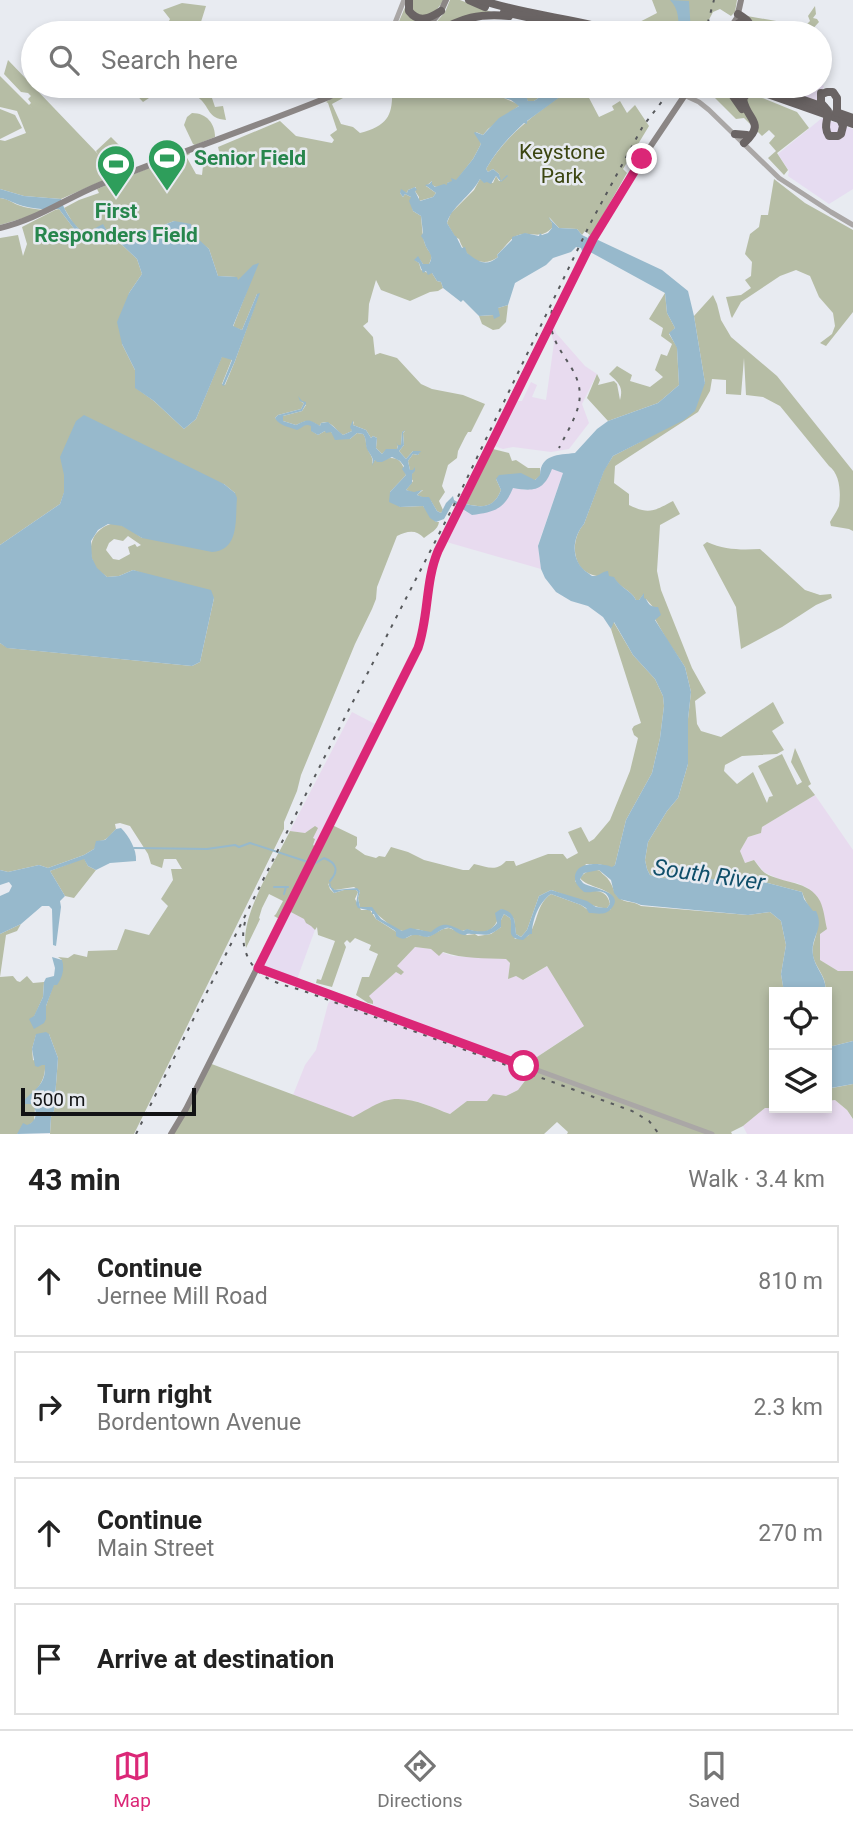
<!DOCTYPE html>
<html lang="en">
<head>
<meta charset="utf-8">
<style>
	body { margin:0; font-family:Roboto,sans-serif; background:#f6f6f6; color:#222 }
	.controls { position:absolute; right:21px; bottom:21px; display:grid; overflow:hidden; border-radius:0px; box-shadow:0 4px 10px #0003 }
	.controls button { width:63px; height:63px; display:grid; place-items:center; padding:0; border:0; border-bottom:2px solid #e0e0e0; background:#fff; color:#222; font:35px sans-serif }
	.scale { position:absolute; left:21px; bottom:18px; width:175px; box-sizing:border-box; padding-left:7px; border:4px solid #121315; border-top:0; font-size:19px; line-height:24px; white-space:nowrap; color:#121315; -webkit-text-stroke:5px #e8ebf1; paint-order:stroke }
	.stop { position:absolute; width:21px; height:21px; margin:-16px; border:5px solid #db2777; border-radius:50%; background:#fff }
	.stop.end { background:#db2777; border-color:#fff; box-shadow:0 2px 7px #0008 }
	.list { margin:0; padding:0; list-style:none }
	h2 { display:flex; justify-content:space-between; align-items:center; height:91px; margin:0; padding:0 28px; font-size:30px }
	h2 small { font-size:23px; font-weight:400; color:#767676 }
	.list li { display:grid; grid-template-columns:46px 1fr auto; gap:21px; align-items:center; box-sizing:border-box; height:112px; margin:0 14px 14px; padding:0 14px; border:2px solid #e0e0e0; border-radius:0px }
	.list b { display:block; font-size:26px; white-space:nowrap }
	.list p { margin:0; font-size:23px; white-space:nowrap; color:#767676 }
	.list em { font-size:23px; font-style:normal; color:#767676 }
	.icon { flex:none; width:38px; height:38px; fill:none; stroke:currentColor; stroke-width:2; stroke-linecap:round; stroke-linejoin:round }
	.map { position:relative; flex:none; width:853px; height:1134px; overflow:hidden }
	.search { position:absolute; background:#fff; box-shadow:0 4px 10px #0003; left:21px; right:21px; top:21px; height:77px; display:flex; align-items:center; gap:18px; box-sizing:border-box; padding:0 24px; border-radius:38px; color:#767676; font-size:26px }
	.sheet { height:595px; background:#fff }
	nav { display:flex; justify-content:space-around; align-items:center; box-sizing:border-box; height:98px; border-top:2px solid #e0e0e0; background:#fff; font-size:19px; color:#767676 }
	nav a { display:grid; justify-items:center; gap:4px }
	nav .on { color:#db2777 }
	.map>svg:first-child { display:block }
	.commercial { fill:#e6dcf1 }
	.industrial { fill:#e8dbef }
	.green { fill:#b6bda5; fill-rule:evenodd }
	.water { fill:#97b9cc }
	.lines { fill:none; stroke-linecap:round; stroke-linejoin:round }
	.stream { stroke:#97b9cc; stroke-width:2 }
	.tertiary { stroke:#aaa7a6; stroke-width:5 }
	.secondary { stroke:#8b8685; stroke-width:6 }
	.trunk { stroke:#6a6464; stroke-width:8 }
	.rail { stroke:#57595c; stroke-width:2; stroke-dasharray:3.5 7; stroke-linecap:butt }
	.route { stroke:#db2777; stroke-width:9 }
	.labels { text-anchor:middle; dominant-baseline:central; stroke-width:5; stroke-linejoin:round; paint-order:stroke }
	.park-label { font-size:21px; fill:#3c4612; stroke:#e8ebf1 }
	.leisure-label { font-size:21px; font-weight:bold; fill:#27864d; stroke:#e8ebf1; text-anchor:start }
	.water-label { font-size:23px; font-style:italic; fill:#104f6a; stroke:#e8ebf1 }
</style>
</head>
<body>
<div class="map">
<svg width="853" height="1134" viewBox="0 0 853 1134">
	<rect width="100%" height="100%" fill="#e8ebf1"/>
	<!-- commercial -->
	<g class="commercial">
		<path d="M820,84L824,86L817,100L814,101L782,93V86H820Z"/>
		<path d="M822,118L853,129V189L829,204L788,176L789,171L778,154Z"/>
		<path d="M289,906L316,927L296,982L258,968Z"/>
	</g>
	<!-- industrial -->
	<g class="industrial">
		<path d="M554,326L556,333L585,366L597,374L582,404L589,423L569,449L551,452L513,447L503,449L494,446L517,401H522L531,382L537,385L532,397L546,400L554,343L551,333Z"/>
		<path d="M551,468L563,473L538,545L541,569L443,541L459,508L473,515L513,488L527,490Z"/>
		<path d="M352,712L379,726L318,848L313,845V838L317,828L315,827L305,833L290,831Z"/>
		<path d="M815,795L853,850V971H838L820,960V901L808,888L797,883L783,881L764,872L754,860L745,863L740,851L748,837L761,833L762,827Z"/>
		<path d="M415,947L431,949L453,956L506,959L510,963L508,978L516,976L524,980L547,966L585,1025L537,1057L534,1069L518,1090L506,1096L487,1101H467L450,1114L416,1101H384L353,1118L293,1095L305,1065L316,1050L328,1004L333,996L371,1009L373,1004V1001L368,996L396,972L401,975L397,966Z"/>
		<path d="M835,1100L847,1110L853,1120V1134H747L743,1126L765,1108H827V1101Z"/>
	</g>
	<!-- green -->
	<g class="green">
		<path d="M410,0H444L435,12L428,16L412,14Z"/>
		<path d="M450,0H460L494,13L435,33H427L445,12Z"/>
		<path d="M652,0H737L735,12L731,16L720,9L713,12L702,33H638L626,29L657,13Z"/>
		<path d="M182,3L206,6L200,25V33H171L167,25L170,19L163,10Z"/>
		<path d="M406,5L410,15L432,18L419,33H394Z"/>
		<path d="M815,6L816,14L813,18L817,19L819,22L809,33H781L758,25L756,33H751L747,16L805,26L810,21L808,16Z"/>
		<path d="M8,60L98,154L96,151L111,137L134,160L131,161L119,157L112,159L110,165L105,166L113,176L61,199L24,196L0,189V140L5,141L26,133L17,111L0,107V76L32,108L29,105L31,103L28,99L31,96L28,93L21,92L4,74Z"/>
		<path d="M128,86H167L143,102Z"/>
		<path d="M180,86H208L215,107L223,106L226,120C207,118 211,109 200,99C194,93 187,93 180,86Z"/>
		<path d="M351,86H365L332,104L341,124L353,127L360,133C390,125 393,114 392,86H415L418,91L423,89L425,86H443L444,88L449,86H556L534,101H528L525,96L510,93L504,98L520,105L488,129L483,135L476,132L481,144L473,159L456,181L447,183V185L436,187L432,185V181L426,186L436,193L433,197L419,201V197L415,191L416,187L408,190L407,193L402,191L400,193L403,197L405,194L411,197L413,211L421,216C422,224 422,236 425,244C428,253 435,253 429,264H423L420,260L417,258L415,260L419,263L421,270L428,273H432L437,281L441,282L443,288L438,291L430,292L410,301L381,290L376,280L369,304L368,322L363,326L373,337L375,355L380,353L397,358L421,384L432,389L463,395L485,404L471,432H468L465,437L458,451L457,458L448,465L442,486L445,492L439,501L443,510L441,513L437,511L431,501L417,495L423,490L414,493L406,490L413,481L411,478L413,470H410L408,461L413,454L418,455L420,451H413L406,459L399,451L404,445L403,433L405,431L402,432L401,445H398L397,449L386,450L382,454L376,448L377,438L373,436L371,438L366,430L353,425L354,421L351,426L352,431L343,435C335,430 331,419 321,423L320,426C307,420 310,419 296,425L283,421V416L302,411L306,405L300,401L304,403L301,409L278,415L275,418C285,424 293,431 304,425H311L312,431L318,435L325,431L331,432L337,439H350L357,433L363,434C367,439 365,442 367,447C369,454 374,457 372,464L375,460C393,457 401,454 406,475L390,492L400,507L423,506L436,522H439C438,530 430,533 424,538C416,529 407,531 397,536L377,587L376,599L372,609L355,644L301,775L297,791L284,822V829L134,1134H50L51,1117L54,1111L58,1058L49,1034L36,1035L32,1049L33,1060L45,1065C46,1083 34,1092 24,1104H32L35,1108L34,1121L17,1134H0V934L21,924L17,931L6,935L0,977L13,976L17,981L20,982L27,976L33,983L44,982L43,997L34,1017L45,1016L46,1006L62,960L58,957L68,958L74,954L87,957L88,951L117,950L125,929L149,935L168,906L161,899L173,880L171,869H182L176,859H164L162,868L151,864L148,854L130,826L120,823L115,824L116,829C111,834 108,840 100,841L94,849L84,855L48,868L39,865L8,872L0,870V643L8,648L192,666L200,662L214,598L133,570L119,576L107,577C104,574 100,572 98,570C88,558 88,538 101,529C106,525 111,523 117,524C126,526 135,533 142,538L235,493L224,484L64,475V493L60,504L0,545V238L18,235L23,256L27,244L22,227L55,210L59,209L78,234L87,237L101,228L106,233L113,232L119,242L137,259L142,274L129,293L122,344L135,370L136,388L154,401L184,429L196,419L222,356L232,359L222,384L225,385L235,361L259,294H257L242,330L233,327L248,288L237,281L236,277L218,276L209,249L174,221L151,230H137L119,237L116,229L107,231L103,225L84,234L73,223L64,208L79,200L99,193L97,189L189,152L190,154L186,156L196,174L202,175L203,166L211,164L220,155L218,147L280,121L296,136L332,143L334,140L330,135L337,130L328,103L326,102ZM128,536L141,545L137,547L135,544L128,547L130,554L119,560L113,559L106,550L109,543L114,539L123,541Z"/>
		<path d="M575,86H591L589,87L588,96L599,117L614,110L612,106L620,101L627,113L635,105L649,126L623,169L627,173L591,236L585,231L582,235L577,229L559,228L549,217L552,223V228C538,242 529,228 514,237C509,241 502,250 497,255L498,257C482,269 465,258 459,239L455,237L447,223L451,213L474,190L480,179L493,183L496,176L499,181H502L500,180L499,174L493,169L488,172L486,169C507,132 541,110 575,86Z"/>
		<path d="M703,86H739L751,90L750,93L797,112L809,128L777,153L788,170L784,175L768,158L776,151L769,143L775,136L769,130L762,136L744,118L736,119Z"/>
		<path d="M0,109L15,115L22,128L0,139Z"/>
		<path d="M192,113C207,113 215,124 215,137L195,145L193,144L184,125L187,117Z"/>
		<path d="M774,179L805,203L853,230V312L826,346L820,343L832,334L835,326L833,313L819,297L810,276L796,270L780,276L741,302L732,318L731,316L726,297L741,295L751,288L745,280L751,276L752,262L745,254L750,234L759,227L761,215H768Z"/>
		<path d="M0,198C8,199 11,202 18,205C26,208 35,209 44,210L37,214L0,225Z"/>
		<path d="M665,293L667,313L675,328L669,334L677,347L679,385L658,403L608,421L587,398L597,374L600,380L598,385L614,381L617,384L620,400C624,387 618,382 609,374L617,366L632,375L630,381L650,387L663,377L655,370L661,354L667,356L672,344L661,336L663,328L649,319Z"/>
		<path d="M713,295L717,304L721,320L731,337L777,376L853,471V531L849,529L831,526L830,522C833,517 837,511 839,506C841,493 840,474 829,466L780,406L763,397L746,395L744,358L741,395L726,394V380L712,379L710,391L698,412L615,466L614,483L629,494V505C649,515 654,511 673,501L680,514L660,525L657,571L661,590L692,668L706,693L695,701L697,724L701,731L721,737L773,702L784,723L772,731L784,750L777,754L742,756L725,765L724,771L737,784L753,772L767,803L769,797L773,796L758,766L782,754L797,785L802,782L791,762L795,748L811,784L808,786L815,795L762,827L761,833L748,837L740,851L745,863L754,860C757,864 761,870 765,873C783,884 809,880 820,901C824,909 825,921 827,929L820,934V960L838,971H853V1041L833,1046L827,1044V1008L831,1003L827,1000V992H825C828,978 816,969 813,956C811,944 817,938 817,928C816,914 806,905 802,892L764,882L747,880L659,878L650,875L647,869L645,860L648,842L667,811L678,798L688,764V719L691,692L685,667L667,640L655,619L653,607L646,599H644L643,595L639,600H636C631,590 620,588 614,578C606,577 597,577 590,574C571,566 571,538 584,524L604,470L613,456L640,442L705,383L694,316Z"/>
		<path d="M508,305L506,322L499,329L493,330L482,324L479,316L494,315L495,317L498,308Z"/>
		<path d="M493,449L509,453L512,461L516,460L528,468H540V476L535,480L496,479L501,490C494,508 484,508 466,504Z"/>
		<path d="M707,542C725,550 741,550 760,549L805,590L820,595L831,594L832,598L816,605L782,627L741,649L736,607L703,545Z"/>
		<path d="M613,621L633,655L655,679L663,696L664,706L660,738L652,773L626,820L615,865L612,868L599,864H586L575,881C588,899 605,882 610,904L607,908C596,909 564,894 551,890L539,896L527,930L521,937L516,934L514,919L501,909C498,920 495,933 479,932C472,931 469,928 462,931C451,926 441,924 431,933C425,932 420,929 414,929C410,929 407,931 403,931C386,928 378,908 360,907L358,898L360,891L354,887L335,890L332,889L328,883L330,889L334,893L344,890H356L358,892L355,899L361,910H370L376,919L406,938L414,934L428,937L443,929L449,928L467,935L475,934L478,936L491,934L501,927V920L504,914L510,918L512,922L511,930L515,939L528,936C538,923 536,904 551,894L581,905L588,910H610C624,887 588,890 580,878C584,873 587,871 594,870C602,870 599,871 604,875C614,883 612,892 619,898C625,903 634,901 641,906L748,915L770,912L781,921L786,945L781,974L784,992H774V1098H771V1104H774V1108H780H765L743,1126L731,1132L732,1134H567L568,1132L557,1122L544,1134H171L209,1063L353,1117C363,1112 373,1105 384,1101C406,1094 429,1106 450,1114L467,1101H487L493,1094L506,1096L518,1090L534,1069L537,1057L584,1026L547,966L523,980L516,976L508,979L510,963L506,959C485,958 463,959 443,952L439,956L431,949L415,947L397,966L404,972L401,975L396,972L369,996L373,1001V1004L368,1003L356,995L362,977H369L378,954L369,950L371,945L355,938L350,943L347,940L344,943L346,947L332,987L316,983L317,979L321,980L335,941L318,935L317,927L315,930L311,926L306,923L304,919L287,910L281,920L274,916L276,914L283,901L269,894L262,908L259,918L260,919L246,948C239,917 276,860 290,831L305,833L315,826L318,828L313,838L315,839L313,845L318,848L330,824L357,837V845L355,848L365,855L376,858L379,856L385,857L391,847L408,852L424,860L463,870H469L474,864C488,867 496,872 506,861H514L516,866L548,854H563L567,859L578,853L568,832L581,827L589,842L594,839L610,820L630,771L638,738L634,735L632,729L634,726L641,723L611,629Z"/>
		<path d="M84,858L88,866L96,870L74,898L65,896L50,871Z"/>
		<path d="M853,1084V1119L847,1110L835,1100L827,1101V1086L832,1088Z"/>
	</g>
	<!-- water -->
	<g class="water">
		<path d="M670,0L689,1L691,33H678C679,21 679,9 670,0Z"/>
		<path d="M556,86H575L527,121V124L524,123C509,137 496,151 486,169L488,172L493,169L499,174L501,181L507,175L508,176L501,182L496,176L491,184L487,182L484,183L480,179C471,196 451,207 447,223L455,236H456L462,248L465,247L467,253C479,262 486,267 498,257L497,255L512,240V237L525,233L539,236L540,233L542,235L548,233L552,228V223L548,217L559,228L577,229L582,235L588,238L589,235L591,238L595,241L598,240L662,270L688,291L694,316L705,383L695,411L684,420L613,456L604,471L584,524C571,539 571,562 588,573C590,574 591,576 593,576C598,577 603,571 608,571L609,576L614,577C620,588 631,590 636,600H639L644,593V598L646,599C649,605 651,607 658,607L661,615L655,620L685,667L691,692L688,719V764L678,798L667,811L648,842L645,860L647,869L650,875L660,878L747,880L764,882L802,892L804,899L813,911H816C825,929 810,937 813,955C815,969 828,978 825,992H784L781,974L786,945L781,921L770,912L748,915L641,905L636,903L619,899L614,893L611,880L599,870L584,873L580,879C581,880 582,882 583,883C589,888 627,891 611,909C605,916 596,913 589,913L586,908L581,905L551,894C539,902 532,920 532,934H530L523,940C504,938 514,929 510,918L504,914L501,920V927C487,938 486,934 471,934C463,933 469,937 460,934C454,932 453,927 446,928C439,930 434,936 427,937C423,937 420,935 416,935C406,934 407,943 396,936V932L394,930L376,919L374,914H372V911L358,908L356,904L358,892L356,890H344L334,893L329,886L330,881L331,887L335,890L357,888L360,891L358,898L360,907H372L381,919L402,931L410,928L431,932C443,921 448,924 463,931L467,929C479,932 488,934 497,923L495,913L501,909C515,911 515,922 516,934L521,937L527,930L539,896L551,890L587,901L596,907L607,908L610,904C608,885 594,894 584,892C581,889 575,884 575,879C574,860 602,863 612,867L615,865L626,820L652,773L660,738L664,706L663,696L655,679L633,655L614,622L611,629L603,617L588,606L571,601L556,592L545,578L541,569L538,546L563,473L552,469C544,490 535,492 513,488C504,510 494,512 472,515L453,503L444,519L436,522L430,518L423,506L400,507L389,502L390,492L406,475L402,469L404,466L400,461L392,457L382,462H377L375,460L372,466C374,457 372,458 367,449C365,443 367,440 363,434L357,433L350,439L335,440L331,432L326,433L325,431L318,435L311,431V426C304,423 303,428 297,430C290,427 279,426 275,418L278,415L301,409L304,403L300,401L298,396L302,401L306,402V404L302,411L283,416V421L296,425C308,420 307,418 320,426L321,423L328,422L343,435L352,431L350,427L353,420V425L366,430L371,438L373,436L377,438L376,448L382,454L386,449H397L398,446L396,442L398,445H401L402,432L405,430L403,433L404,445L399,451L406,459L413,451H421L418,455L413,454L408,461L410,470H413L415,467V471L412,474V483L406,490L414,492L422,490L417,495L423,497H429L437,511L441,513L446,503L453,496L454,500L464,506L466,504C483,508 494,508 501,490L496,479L499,475L521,473L535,480L540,475C541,454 558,455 575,453L597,429L608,421L658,403L679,385L677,348L669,333L675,328L667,313L665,293L592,253L585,250L582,251L581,248L576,247L571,252L553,258L546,265L515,283L508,305L498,308L500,316L494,319L493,315L479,316L463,300L461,302L443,288L441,282L437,281L432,273L428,275L426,271L423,273L419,263L414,260L418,256L423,264H429C435,255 427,251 425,244C424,241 423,238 421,236L423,233L421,216L413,211L409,201L411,197L405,194L403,197L400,193L401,189L407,193L408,190L415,187L417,190L415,191L420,201L433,197L436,193L425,185L429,184L432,181V184L435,187L444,184L447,185V183L452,181L451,178L456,180L473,159L481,144L474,133L475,132L483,135L499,118L519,106L511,100L504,98L502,94L510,92L526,96L528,101H534Z"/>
		<path d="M0,189L24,196L61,199C65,214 74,224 84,234L103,224L107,231L116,229L119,237L137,230H151L174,221L191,224L196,237L209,249L218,276L237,277L238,280L253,265L259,263L233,326L242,330L257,294L260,293L235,361L224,386L222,385L232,360L222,357L196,419L184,429L154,401L135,388V370L122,344L117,322L129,293L142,274L137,259L119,242L113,232L106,233L101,228L87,237L78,234L59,209C47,210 35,209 23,206C14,204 9,199 0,198Z"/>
		<path d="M84,415L224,484L235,493L237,498C235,519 240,550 212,552L142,538L122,526L108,524L98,530L91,541L92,558L97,568L107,577L119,576L133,570L211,590L214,598L200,662L192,666L7,648L0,643V545L60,504L64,492V475L60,457L76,421Z"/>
		<path d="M121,828C129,836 137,850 136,861L110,863L96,870L88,866L84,859L50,871L65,896L60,901L61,907L56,946L53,945L52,909L49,906H42L21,924L0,934V896L9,892L12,886L9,882L0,885V870L8,872L39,865L48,868L84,855L94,849L96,841L105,840L116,829Z"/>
		<path d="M52,957L62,960C65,969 62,978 57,985H54L46,1006V1019L44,1023L34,1029L29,1019L34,1016L43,997L44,982L46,978L54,976L55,968Z"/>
		<path d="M46,1032L49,1034L58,1058L54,1111L51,1117L50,1133L17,1134L23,1123L27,1125C37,1122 38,1111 32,1104H24L22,1103C33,1089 46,1087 45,1065H42L38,1067L35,1066L32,1049L36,1034Z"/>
		<path d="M853,1041V1084L831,1088L827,1086V1044L833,1046Z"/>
	</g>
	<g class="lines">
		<!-- stream -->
		<g class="stream">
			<path d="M134,848L207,849L235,845L239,847L250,843L314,864L324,858C337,863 339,871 330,881"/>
			<path d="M274,887H288"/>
			<path d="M284,894L286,887"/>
		</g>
		<!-- tertiary -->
		<g class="tertiary">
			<path d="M391,33L404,0"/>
			<path d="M684,95L699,102L709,110L779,178L831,212L853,225"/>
			<path d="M258,968L712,1134"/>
		</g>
		<!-- secondary -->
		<g class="secondary">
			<path d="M422,33L441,11L446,0"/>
			<path d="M727,33L737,18L741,0"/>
			<path d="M0,228C36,220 65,199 99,185C167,157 237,133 306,106L329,97L347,86"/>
			<path d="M171,1134L186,1109L414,657C428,625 425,590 435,557L528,367L593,239L642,159L691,86"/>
		</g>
		<!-- trunk -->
		<g class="trunk">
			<path d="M409,0V11C419,24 430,18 441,11"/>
			<path d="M469,0L485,7"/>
			<path d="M481,0C527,16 576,18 622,33"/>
			<path d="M504,12L600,33"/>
			<path d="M738,14C746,19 753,23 750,33"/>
			<path d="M730,29L739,23L745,25"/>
			<path d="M436,33C462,18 479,13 509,16"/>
			<path d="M726,86L742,109"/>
			<path d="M745,86L853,124"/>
			<path d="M763,86L824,107"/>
			<path d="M821,93V103L828,111C828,120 823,127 829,136H838L841,134L843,126L837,112V98L833,92H827L822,94"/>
			<path d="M836,112L853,118"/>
			<path d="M735,134L747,135"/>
			<path d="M744,143C767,122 747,121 743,99L748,92H758"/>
		</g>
		<!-- rail -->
		<g class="rail">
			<path d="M705,33L714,0"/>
			<path d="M552,310C543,350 586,365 579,403C576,418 566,434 559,448"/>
			<path d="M245,922C239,945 248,968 269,979C279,984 290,987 301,990L632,1111L649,1121L659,1134"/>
			<path d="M136,1134L322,762L456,501L590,224L643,126L674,86"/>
		</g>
	</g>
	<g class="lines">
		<!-- route -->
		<path class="route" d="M524,1066L258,968L418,648C429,616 425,582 438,551L593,239L642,159"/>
	</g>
	<!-- icons -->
	<defs>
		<g id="stadium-pin" transform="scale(2.0125)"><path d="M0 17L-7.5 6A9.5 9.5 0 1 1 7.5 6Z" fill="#2e9e5b" stroke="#e8ebf1"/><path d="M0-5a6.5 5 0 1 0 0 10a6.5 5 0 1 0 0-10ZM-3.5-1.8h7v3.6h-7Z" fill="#fff"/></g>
	</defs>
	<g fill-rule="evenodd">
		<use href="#stadium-pin" x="167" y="158"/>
		<use href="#stadium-pin" x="116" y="164"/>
	</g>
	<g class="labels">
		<!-- park labels -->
		<g class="park-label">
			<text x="562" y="152">Keystone<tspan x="562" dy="24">Park</tspan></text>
		</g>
		<!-- leisure labels -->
		<g class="leisure-label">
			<text x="194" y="158">Senior Field</text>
			<text x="116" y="211" text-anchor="middle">First<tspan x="116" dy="24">Responders Field</tspan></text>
		</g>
		<!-- water labels -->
		<g class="water-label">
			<text transform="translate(709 875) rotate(8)">South River</text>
		</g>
	</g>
</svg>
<div class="controls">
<button><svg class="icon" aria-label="locate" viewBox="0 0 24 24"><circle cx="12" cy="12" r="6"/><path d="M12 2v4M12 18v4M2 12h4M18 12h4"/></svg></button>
<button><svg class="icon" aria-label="layers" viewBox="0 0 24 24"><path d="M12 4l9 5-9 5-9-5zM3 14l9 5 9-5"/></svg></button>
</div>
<div class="scale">500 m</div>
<div class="stop" style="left:524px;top:1066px"></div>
<div class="stop end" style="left:642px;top:159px"></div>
<div class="search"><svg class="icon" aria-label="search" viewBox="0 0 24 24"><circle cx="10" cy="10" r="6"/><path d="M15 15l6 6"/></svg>Search here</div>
</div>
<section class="sheet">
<h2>43 min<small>Walk · 3.4 km</small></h2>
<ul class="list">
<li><svg class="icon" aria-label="ahead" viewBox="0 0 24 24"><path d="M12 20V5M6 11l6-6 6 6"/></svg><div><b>Continue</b><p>Jernee Mill Road</p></div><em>810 m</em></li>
<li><svg class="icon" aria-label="right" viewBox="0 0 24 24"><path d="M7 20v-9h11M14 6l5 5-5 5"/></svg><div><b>Turn right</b><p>Bordentown Avenue</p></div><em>2.3 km</em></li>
<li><svg class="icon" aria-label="ahead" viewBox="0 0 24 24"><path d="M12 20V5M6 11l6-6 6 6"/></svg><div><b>Continue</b><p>Main Street</p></div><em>270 m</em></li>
<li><svg class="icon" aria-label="arrive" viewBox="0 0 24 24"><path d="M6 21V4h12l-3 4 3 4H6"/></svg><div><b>Arrive at destination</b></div></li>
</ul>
</section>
<nav>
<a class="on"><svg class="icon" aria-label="map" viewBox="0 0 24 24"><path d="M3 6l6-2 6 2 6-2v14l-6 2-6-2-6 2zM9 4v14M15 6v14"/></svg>Map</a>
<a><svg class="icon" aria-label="directions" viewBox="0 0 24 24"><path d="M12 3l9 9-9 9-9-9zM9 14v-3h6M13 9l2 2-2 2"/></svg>Directions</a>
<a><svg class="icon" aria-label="saved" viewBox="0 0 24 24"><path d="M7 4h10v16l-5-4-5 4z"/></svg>Saved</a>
</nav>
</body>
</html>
